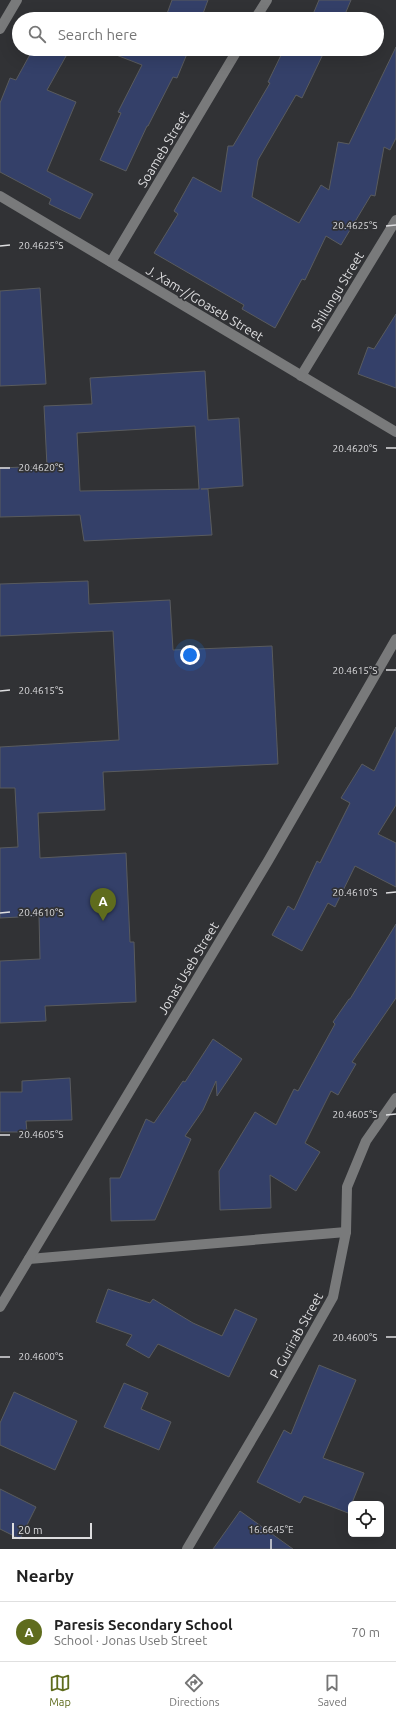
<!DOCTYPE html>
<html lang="en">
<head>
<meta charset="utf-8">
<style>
	body { margin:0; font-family:Ubuntu,sans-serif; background:#f6f6f6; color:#222 }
	.controls { position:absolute; right:12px; bottom:12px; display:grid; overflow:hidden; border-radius:6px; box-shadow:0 4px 16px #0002 }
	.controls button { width:36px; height:36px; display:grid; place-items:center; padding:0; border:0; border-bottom:1px solid #e0e0e0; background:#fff; color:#222; font:20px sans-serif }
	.scale { position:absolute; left:12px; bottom:10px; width:80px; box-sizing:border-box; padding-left:4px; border:2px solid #dddddf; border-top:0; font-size:11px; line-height:14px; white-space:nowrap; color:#dddddf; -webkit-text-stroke:3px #313235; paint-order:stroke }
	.you { position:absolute; left:190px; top:655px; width:14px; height:14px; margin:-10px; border:3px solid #fff; border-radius:50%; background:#1a73e8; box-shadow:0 0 0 6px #1a73e833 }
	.badge { display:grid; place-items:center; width:26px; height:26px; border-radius:50%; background:#5f6c1d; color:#fff; font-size:13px; font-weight:700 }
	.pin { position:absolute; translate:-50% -33px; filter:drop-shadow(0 1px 2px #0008) }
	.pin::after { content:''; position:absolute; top:21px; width:14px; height:12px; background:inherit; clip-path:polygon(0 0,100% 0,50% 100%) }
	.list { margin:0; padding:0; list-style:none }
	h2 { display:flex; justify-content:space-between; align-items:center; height:52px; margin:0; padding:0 16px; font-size:17px }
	h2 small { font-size:13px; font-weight:400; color:#767676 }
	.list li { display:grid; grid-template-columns:26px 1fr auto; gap:12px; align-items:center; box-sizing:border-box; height:60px; padding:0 16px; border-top:1px solid #e0e0e0 }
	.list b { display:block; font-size:15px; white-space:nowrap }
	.list p { margin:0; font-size:13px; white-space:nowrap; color:#767676 }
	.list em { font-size:13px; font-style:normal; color:#767676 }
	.icon { flex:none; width:22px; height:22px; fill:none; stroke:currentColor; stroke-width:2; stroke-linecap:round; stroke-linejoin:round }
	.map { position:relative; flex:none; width:396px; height:1549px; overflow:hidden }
	.search { position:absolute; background:#fff; box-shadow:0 4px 16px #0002; left:12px; right:12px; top:12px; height:44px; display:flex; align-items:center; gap:10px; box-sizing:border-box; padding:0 14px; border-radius:22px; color:#767676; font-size:15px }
	.sheet { height:112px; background:#fff }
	nav { display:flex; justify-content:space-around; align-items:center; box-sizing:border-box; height:56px; border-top:1px solid #e0e0e0; background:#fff; font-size:11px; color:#767676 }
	nav a { display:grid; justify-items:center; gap:2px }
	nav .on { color:#5f6c1d }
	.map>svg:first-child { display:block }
	.building { fill:#344069; stroke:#595b5e; fill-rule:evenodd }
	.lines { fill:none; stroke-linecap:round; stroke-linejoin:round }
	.minor { stroke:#797a7b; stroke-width:10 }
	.ticks { fill:none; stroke:#dddddf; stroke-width:1.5 }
	.labels { text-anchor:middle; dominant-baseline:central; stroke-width:3.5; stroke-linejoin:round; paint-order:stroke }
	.street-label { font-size:13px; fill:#dddddf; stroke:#313235 }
	.ticks-label { font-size:10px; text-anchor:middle; fill:#dddddf; stroke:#313235; stroke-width:3.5; stroke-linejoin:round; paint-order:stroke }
</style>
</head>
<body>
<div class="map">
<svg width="396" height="1549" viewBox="0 0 396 1549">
	<rect width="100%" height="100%" fill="#313235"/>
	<!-- building -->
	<g class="building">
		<path d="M172,0H208L201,19H165Z"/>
		<path d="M319,0H351L343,19H311Z"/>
		<path d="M396,47V138L390,150L384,147L375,196L371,195L341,245L326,236L305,280L302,279L275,328L242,309L244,305L154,253L178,214L174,211L193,177L221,192L228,146H233L270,83L268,82L284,49H331L329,52L325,50L302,98L296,95L258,160L252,197L299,223L321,185L329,190L338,142L349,144Z"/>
		<path d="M33,49H70L47,90L76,102L47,171L93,194L80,219L49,204L51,199L0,172V103L10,78L16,80Z"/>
		<path d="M106,49H189L177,78L173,77L148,126H147L126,171L100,160L121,113L118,112L142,65L106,51Z"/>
		<path d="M40,288L46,384L0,386V291Z"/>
		<path d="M396,314V388L358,374L368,347L374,349Z"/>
		<path d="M205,371L208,420L239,418L243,486L201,489H208L212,535L84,541L80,515L0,517V468L47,466L44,406L92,404L90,378ZM195,426L199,489L80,491L77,433Z"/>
		<path d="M88,581L89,604L170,600L173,650L272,646L278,764L103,772L105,810L38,813L40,858L126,853L130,942H134L136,1002L45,1006L46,1021L0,1023V961L40,959L39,916L0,918V848L18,847L15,788H0V747L119,740L113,631L0,636V584Z"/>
		<path d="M396,727V805L378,834L396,843V887L355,866L335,907L328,903L302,951L272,935L288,906L294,910L317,861L320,863L350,803L341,798L362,764L374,771Z"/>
		<path d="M396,924V998L352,1062L356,1064L338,1095L331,1091L305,1143L320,1152L296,1191L270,1175L271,1208L220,1210L219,1171L255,1112L276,1125L294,1089L298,1091L335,1024L333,1022L349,999H350Z"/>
		<path d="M213,1039L242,1059L217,1096L216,1081L203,1110L185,1136L191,1139L155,1220L111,1221L110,1178H120L146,1119L154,1123L183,1081L185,1082Z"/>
		<path d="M70,1078L72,1120L26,1121L27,1132H0V1092H22V1081Z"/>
		<path d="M108,1289L150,1303L153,1299L193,1323L222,1336L235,1309L257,1319L229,1377L158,1344L149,1358L126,1345L132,1335L96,1322Z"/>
		<path d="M319,1365L356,1380L323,1458L364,1473L348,1513L304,1496L300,1503L257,1482L284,1430L291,1434Z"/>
		<path d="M124,1383L148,1393L141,1409L171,1422L159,1450L104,1427Z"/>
		<path d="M14,1392L77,1421L55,1470L0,1445V1423Z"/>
		<path d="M0,1489L36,1507L20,1539L0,1529Z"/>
		<path d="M240,1511L293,1549H213Z"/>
	</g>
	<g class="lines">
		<!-- minor -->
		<g class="minor">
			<path d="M255,19L267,0"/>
			<path d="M0,29L17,0"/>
			<path d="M0,196L396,432"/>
			<path d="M111,262L238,49"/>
			<path d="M301,376L396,220"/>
			<path d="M29,1259L346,1232"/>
			<path d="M0,1307L268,861L396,639"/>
			<path d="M187,1549L269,1410L333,1297L346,1232L347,1187L366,1141L396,1098"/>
		</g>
	</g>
	<!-- ticks -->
	<path class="ticks" d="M386,226L396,225M0,246L10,245M386,448H396M0,468H10M386,670H396M0,691L10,690M386,893L396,892M0,913L10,912M386,1115L396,1114M0,1135H10M386,1337H396M0,1357H10M271,1539V1549"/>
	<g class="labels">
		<!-- street labels -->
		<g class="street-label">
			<text transform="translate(163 149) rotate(-59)">Soameb Street</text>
			<text transform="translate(337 291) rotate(-59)">Shilungu Street</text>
			<text transform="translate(205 303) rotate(31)">J. Xam-//Goaseb Street</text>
			<text transform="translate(188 968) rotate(-59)">Jonas Useb Street</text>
			<text transform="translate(296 1335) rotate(-61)">P. Gurirab Street</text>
		</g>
	</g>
	<g class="ticks-label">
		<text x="355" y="229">20.4625°S</text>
		<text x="41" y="249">20.4625°S</text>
		<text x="355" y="452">20.4620°S</text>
		<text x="41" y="471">20.4620°S</text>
		<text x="355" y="674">20.4615°S</text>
		<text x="41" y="694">20.4615°S</text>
		<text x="355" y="896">20.4610°S</text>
		<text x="41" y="916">20.4610°S</text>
		<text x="355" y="1118">20.4605°S</text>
		<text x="41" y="1138">20.4605°S</text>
		<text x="355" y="1341">20.4600°S</text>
		<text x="41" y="1360">20.4600°S</text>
		<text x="271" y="1533">16.6645°E</text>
	</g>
</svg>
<div class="controls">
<button><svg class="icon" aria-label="locate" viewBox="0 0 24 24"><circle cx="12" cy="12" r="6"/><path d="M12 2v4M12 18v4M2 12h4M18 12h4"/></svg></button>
</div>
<div class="scale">20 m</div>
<div class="you"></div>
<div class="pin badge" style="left:103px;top:921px">A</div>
<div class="search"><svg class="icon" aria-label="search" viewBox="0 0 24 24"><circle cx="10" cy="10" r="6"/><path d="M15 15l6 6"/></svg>Search here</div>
</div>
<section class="sheet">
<h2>Nearby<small></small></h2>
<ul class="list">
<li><span class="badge">A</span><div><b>Paresis Secondary School</b><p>School · Jonas Useb Street</p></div><em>70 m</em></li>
</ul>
</section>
<nav>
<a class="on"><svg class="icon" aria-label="map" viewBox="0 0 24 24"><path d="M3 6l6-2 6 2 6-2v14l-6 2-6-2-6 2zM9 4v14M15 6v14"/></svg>Map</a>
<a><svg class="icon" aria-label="directions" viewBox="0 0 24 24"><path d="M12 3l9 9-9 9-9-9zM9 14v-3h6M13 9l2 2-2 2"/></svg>Directions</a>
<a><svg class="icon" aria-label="saved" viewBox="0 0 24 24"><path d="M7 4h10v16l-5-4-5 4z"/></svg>Saved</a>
</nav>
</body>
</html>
